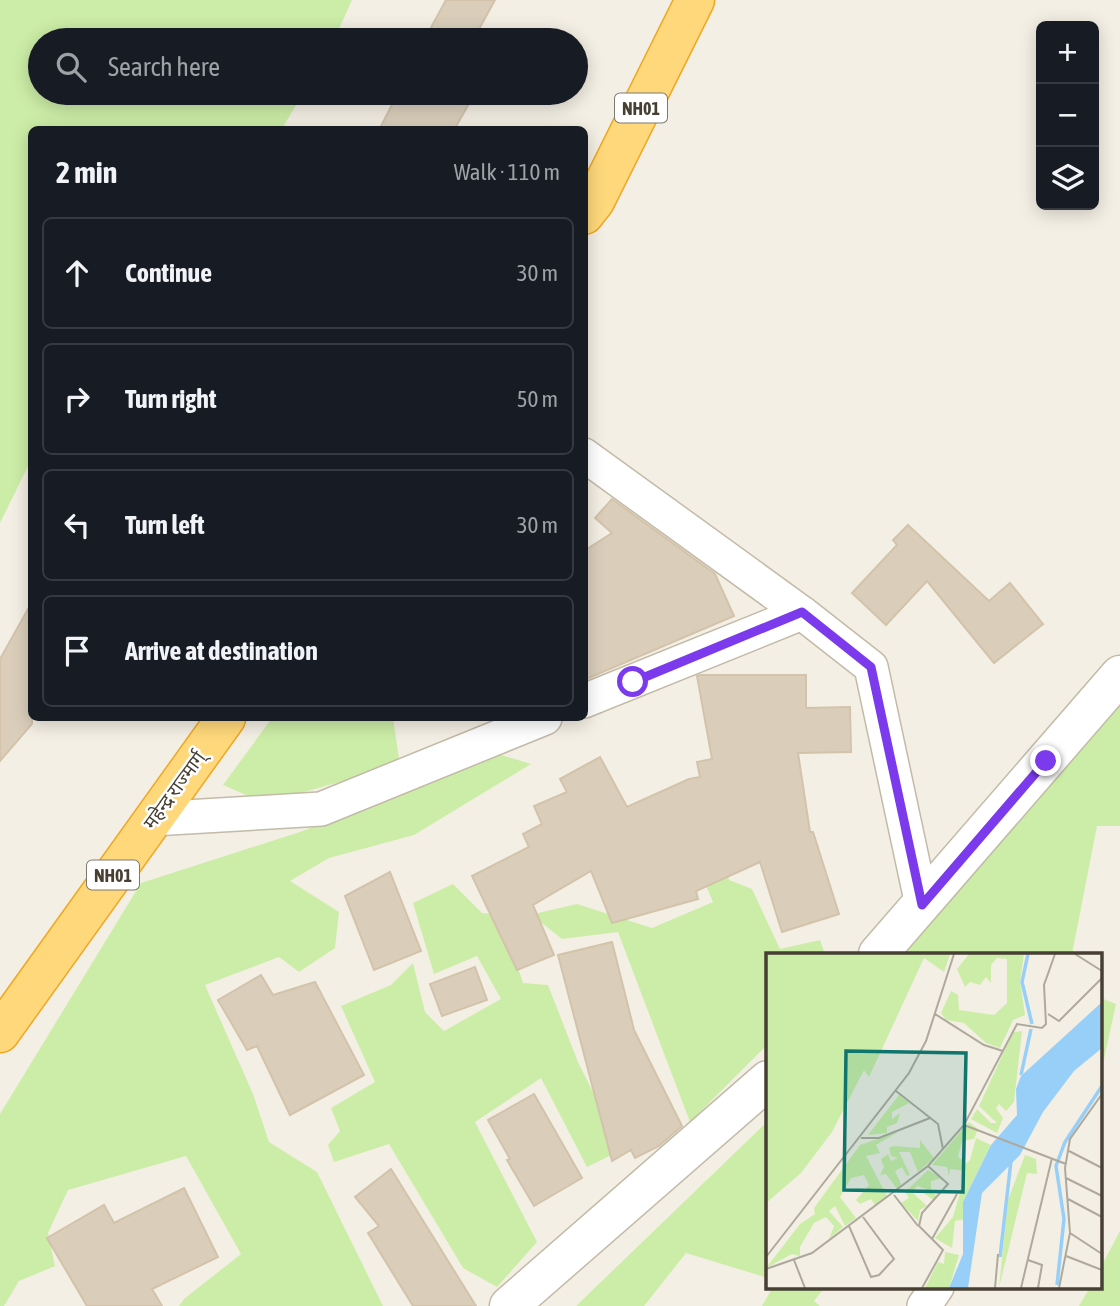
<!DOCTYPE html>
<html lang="en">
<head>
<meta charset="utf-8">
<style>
	body { margin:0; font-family:"Asap Condensed","Noto Sans Devanagari",sans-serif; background:#20242c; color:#f1f3f6 }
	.controls { position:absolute; right:21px; top:21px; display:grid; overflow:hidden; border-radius:10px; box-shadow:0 4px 18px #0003 }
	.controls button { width:63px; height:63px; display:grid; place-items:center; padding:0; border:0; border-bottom:2px solid #363941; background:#171b24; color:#f1f3f6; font:35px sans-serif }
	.stop { position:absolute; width:21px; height:21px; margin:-16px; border:5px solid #7c3aed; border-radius:50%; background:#fff }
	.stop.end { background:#7c3aed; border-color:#fff; box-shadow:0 2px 7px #0008 }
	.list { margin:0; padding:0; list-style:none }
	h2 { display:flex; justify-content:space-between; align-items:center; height:91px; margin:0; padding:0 28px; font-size:30px }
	h2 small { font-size:23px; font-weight:400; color:#9ea1a6 }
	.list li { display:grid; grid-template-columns:46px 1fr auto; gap:21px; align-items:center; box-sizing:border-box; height:112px; margin:0 14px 14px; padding:0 14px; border:2px solid #363941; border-radius:10px }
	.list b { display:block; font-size:26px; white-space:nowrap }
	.list em { font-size:23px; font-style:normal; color:#9ea1a6 }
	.icon { flex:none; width:38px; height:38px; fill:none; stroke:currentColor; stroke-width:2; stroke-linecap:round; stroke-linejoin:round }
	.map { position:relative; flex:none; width:1120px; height:1306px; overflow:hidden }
	.search { position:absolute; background:#171b24; box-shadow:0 4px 18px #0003; left:28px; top:28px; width:560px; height:77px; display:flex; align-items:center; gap:18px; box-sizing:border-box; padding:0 24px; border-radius:38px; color:#9ea1a6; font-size:26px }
	.panel { position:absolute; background:#171b24; box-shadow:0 4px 18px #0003; left:28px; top:126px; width:560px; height:595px; border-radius:10px }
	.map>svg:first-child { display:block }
	.green { fill:#cceda7 }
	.building { fill:#dacebb; stroke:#d2c3aa; stroke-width:2 }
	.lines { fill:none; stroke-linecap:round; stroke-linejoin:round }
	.minor-casing { stroke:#c3baa8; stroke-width:36 }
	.tertiary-casing { stroke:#c3baa8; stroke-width:41 }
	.trunk-casing { stroke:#efa823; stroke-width:41 }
	.minor { stroke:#fff; stroke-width:33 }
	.tertiary { stroke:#fff; stroke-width:38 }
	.trunk { stroke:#ffd87b; stroke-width:38 }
	.route { stroke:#7c3aed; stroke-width:9 }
	.labels { text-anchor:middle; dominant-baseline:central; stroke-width:5; stroke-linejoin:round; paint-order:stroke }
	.shield { fill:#fff; stroke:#7e7970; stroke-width:2 }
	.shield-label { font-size:18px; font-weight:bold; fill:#473f33 }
	.street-label { font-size:19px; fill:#473f33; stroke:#fff }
	.inset-river { fill:none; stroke:#98cff8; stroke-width:3.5 }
	.inset-road { fill:none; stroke:#afa99d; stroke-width:2 }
	.view { fill:#0f766e; fill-opacity:0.15; stroke:#0f766e; stroke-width:3.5 }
	.inset-edge { fill:none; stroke:#473f33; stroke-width:3.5 }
</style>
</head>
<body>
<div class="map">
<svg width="1120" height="1306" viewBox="0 0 1120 1306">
	<rect width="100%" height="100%" fill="#f4efe4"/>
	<!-- green -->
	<g class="green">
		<path d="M0,0H352L334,40H40V93H303L282,129L32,130L31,460L0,523Z"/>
		<path d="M1120,701V826H1097L1072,954H901Z"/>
		<path d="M272,718H393L400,765L265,803L223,785Z"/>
		<path d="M501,755L531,764L414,835L329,858L290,881L339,912L335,948L299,972L279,957L205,985L253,1094L269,1142L317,1172L383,1306H179L184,1299L241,1254L186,1156L68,1190L48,1233L55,1266L19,1281L4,1306H0V1114L141,883L300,832Z"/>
		<path d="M724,844L729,880L752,889L780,949L820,940L825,954H768V1044L690,1122L618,932L562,939L542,923L510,943L523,983L548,985L578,1062L622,1150L587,1167L541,1078L475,1122L537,1242L497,1287L463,1268L389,1144L334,1162L328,1145L340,1131L331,1108L375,1082L341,1006L391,985L413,963L425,1012L444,1031L501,999L477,956L434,974L413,903L453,884L482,913L521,917L577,904L652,928L713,902L704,881Z"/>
		<path d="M1101,998L1116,1004L1101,1073Z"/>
		<path d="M768,1121V1278L686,1253L644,1306H576Z"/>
		<path d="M1120,1231V1306H1079L1090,1287H1101V1267Z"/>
		<path d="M773,1287H825L814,1301L820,1306H762Z"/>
	</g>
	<!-- building -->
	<g class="building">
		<path d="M446,0H495L473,40H442L428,33Z"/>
		<path d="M398,93H475L454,130H379Z"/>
		<path d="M612,499L715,574L734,616L584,680V551L612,533L595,518Z"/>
		<path d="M908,525L989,601L1010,583L1043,624L994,663L927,581L886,625L852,593L897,545L893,540Z"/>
		<path d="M32,602V724L0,761V659Z"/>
		<path d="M700,675H806V708L850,707L851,752L798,753L810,832H813L839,914L782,932L760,862L696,891L698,899L612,923L591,871L533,905L554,955L517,970L472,876L529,847L523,834L542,824L534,806L567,792L560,779L600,757L627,807L689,779L700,777L697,762L712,759L697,676Z"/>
		<path d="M390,872L421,951L374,970L345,896Z"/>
		<path d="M612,942L634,1030L682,1126L659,1146L635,1158L631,1150L612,1161L558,955Z"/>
		<path d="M475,967L487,1000L442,1016L430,984Z"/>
		<path d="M261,975L273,995L315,982L364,1075L290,1115L257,1046L247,1050L218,1000Z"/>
		<path d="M534,1094L582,1178L534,1206L507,1160L510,1159L488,1120Z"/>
		<path d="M391,1169L476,1306H413L368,1233L379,1226L355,1197Z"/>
		<path d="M184,1188L218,1257L152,1289L162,1306H87L47,1238L104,1205L114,1223Z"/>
	</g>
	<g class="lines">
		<!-- minor casing -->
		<g class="minor-casing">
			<g id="minor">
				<path d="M584,455L802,613L871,667L922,905"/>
				<path d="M584,701L802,613"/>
				<path d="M153,819L321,809L545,718"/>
				<path d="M924,1306L937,1287"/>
			</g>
		</g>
		<!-- tertiary casing -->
		<g class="tertiary-casing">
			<g id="tertiary">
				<path d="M878,954L1120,675"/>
				<path d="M509,1306L768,1080"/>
			</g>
		</g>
		<!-- trunk casing -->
		<g class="trunk-casing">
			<g id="trunk">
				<path d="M584,215L595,201L695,0"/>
				<path d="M0,1033L226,718"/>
			</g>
		</g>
		<!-- minor -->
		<use href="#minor" class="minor"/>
		<!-- tertiary -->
		<use href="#tertiary" class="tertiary"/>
		<!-- trunk -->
		<use href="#trunk" class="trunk"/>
	</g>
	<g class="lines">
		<!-- route -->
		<path class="route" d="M633,682L802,612L871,667L922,905L1046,761"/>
	</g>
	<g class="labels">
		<!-- shield labels -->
		<g class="shield">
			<rect x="615" y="93.5" width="52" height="29" rx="5"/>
			<rect x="87" y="860.5" width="52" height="29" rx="5"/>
		</g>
		<g class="shield-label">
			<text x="641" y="108">NH01</text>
			<text x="113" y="875">NH01</text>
		</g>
		<!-- street labels -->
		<g class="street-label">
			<text transform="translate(174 790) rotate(-54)">महेन्द्र राज्मार्ग्</text>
		</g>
	</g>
	<!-- overview -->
	<g transform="translate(766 953)">
		<rect width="336" height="336" fill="#f4efe4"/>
		<path d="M0,1H184L178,19L158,5L103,124L98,117L66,179L35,220L0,250ZM203,1H258L254,28L259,62L247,67L234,95L220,90L198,70L180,67L175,60L185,38L192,42L193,57L228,62L241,50V6L231,5L225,12V30L220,24L214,32L204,29L199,34L191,16ZM256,78L248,149L240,158L233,151L230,155L237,165L231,180L205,166L211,156L225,170H231L213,153L247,79ZM133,142L143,150L126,159V166L134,160L131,170L121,174V180L102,182ZM203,169L212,176L208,186L196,188L192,204L197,207L196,214L204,207L210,185L225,192L197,249L200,266L189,268L186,295L169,285L187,264L200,218L184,216L183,223L181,214L166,212ZM132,179L110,192L114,200L100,203L121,243L109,252L105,246L94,251L90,247L103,232L98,222L85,225L74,244L90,265L79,273L69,253L63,258L77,274L63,286L68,273L60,264L48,270L34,294V303L26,301L0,315L34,271L49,261L48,255L94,192ZM154,187L168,205L152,219L144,199H133L144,222L141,223L136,214L129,218L135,231L131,236L120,221L114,222L118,214L115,206L122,201L125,208L132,205L125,203L123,195L127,193L154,195ZM259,202L270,206L271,221L261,220L233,335L242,247ZM162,217L176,225L165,228V238L171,243L167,247L158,240L160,236L151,233L146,239L161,253L154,257L152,268L135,250L143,245L139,239ZM179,299L193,302L183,335H159L172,309L178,311Z" fill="#cceda7"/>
		<path d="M336,49V95L308,118L277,159L254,202L216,240L202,335H183L197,301V249L225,192L251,162L250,136L255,123Z" fill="#98cff8"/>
		<path class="inset-river" d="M262,1L256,29L266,71M255,122L265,76M234,304L245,208M291,332L298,266L290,213L299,189L336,133"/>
		<path class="inset-road" d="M309,1L336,18M169,61L218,92L237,98M282,61L293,68L336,25M130,138L172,171L177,196M198,172L300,211M95,185H113L164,165M303,198L336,215M300,225L336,243M128,242L152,273M302,246L336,264M83,273L105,324L113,322L128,306L97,264M304,280L336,301M166,286L191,241M300,303L336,317M0,304L143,120L160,88L188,1M28,307L39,335M262,307L276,312L272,335M0,316L46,300L162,213L198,172L251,71L276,75L280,71L278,32L289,1M156,335L177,297L153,273L156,260L182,231L162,213M229,335L232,301M255,335L286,205M293,335L304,280L299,215L304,186L336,141"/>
		<path class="view" d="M80,98L200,100L197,239L78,237Z"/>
		<rect width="336" height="336" class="inset-edge"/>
	</g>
</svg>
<div class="controls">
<button>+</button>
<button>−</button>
<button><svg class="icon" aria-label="layers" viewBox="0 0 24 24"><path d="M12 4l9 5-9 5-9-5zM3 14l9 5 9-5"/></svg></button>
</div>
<div class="stop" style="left:633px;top:682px"></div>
<div class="stop end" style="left:1046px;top:761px"></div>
<div class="search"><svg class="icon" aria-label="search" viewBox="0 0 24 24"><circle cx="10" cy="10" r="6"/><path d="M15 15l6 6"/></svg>Search here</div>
<section class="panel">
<h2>2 min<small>Walk · 110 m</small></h2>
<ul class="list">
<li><svg class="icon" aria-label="ahead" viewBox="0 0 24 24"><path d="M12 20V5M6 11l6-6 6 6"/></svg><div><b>Continue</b></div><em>30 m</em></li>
<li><svg class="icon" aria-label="right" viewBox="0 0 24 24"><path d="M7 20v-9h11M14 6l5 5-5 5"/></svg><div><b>Turn right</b></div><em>50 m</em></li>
<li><svg class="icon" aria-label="left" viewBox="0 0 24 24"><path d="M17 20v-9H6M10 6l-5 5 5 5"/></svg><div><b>Turn left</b></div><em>30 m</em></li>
<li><svg class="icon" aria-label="arrive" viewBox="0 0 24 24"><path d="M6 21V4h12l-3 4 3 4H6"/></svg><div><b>Arrive at destination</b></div></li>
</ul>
</section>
</div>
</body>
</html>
